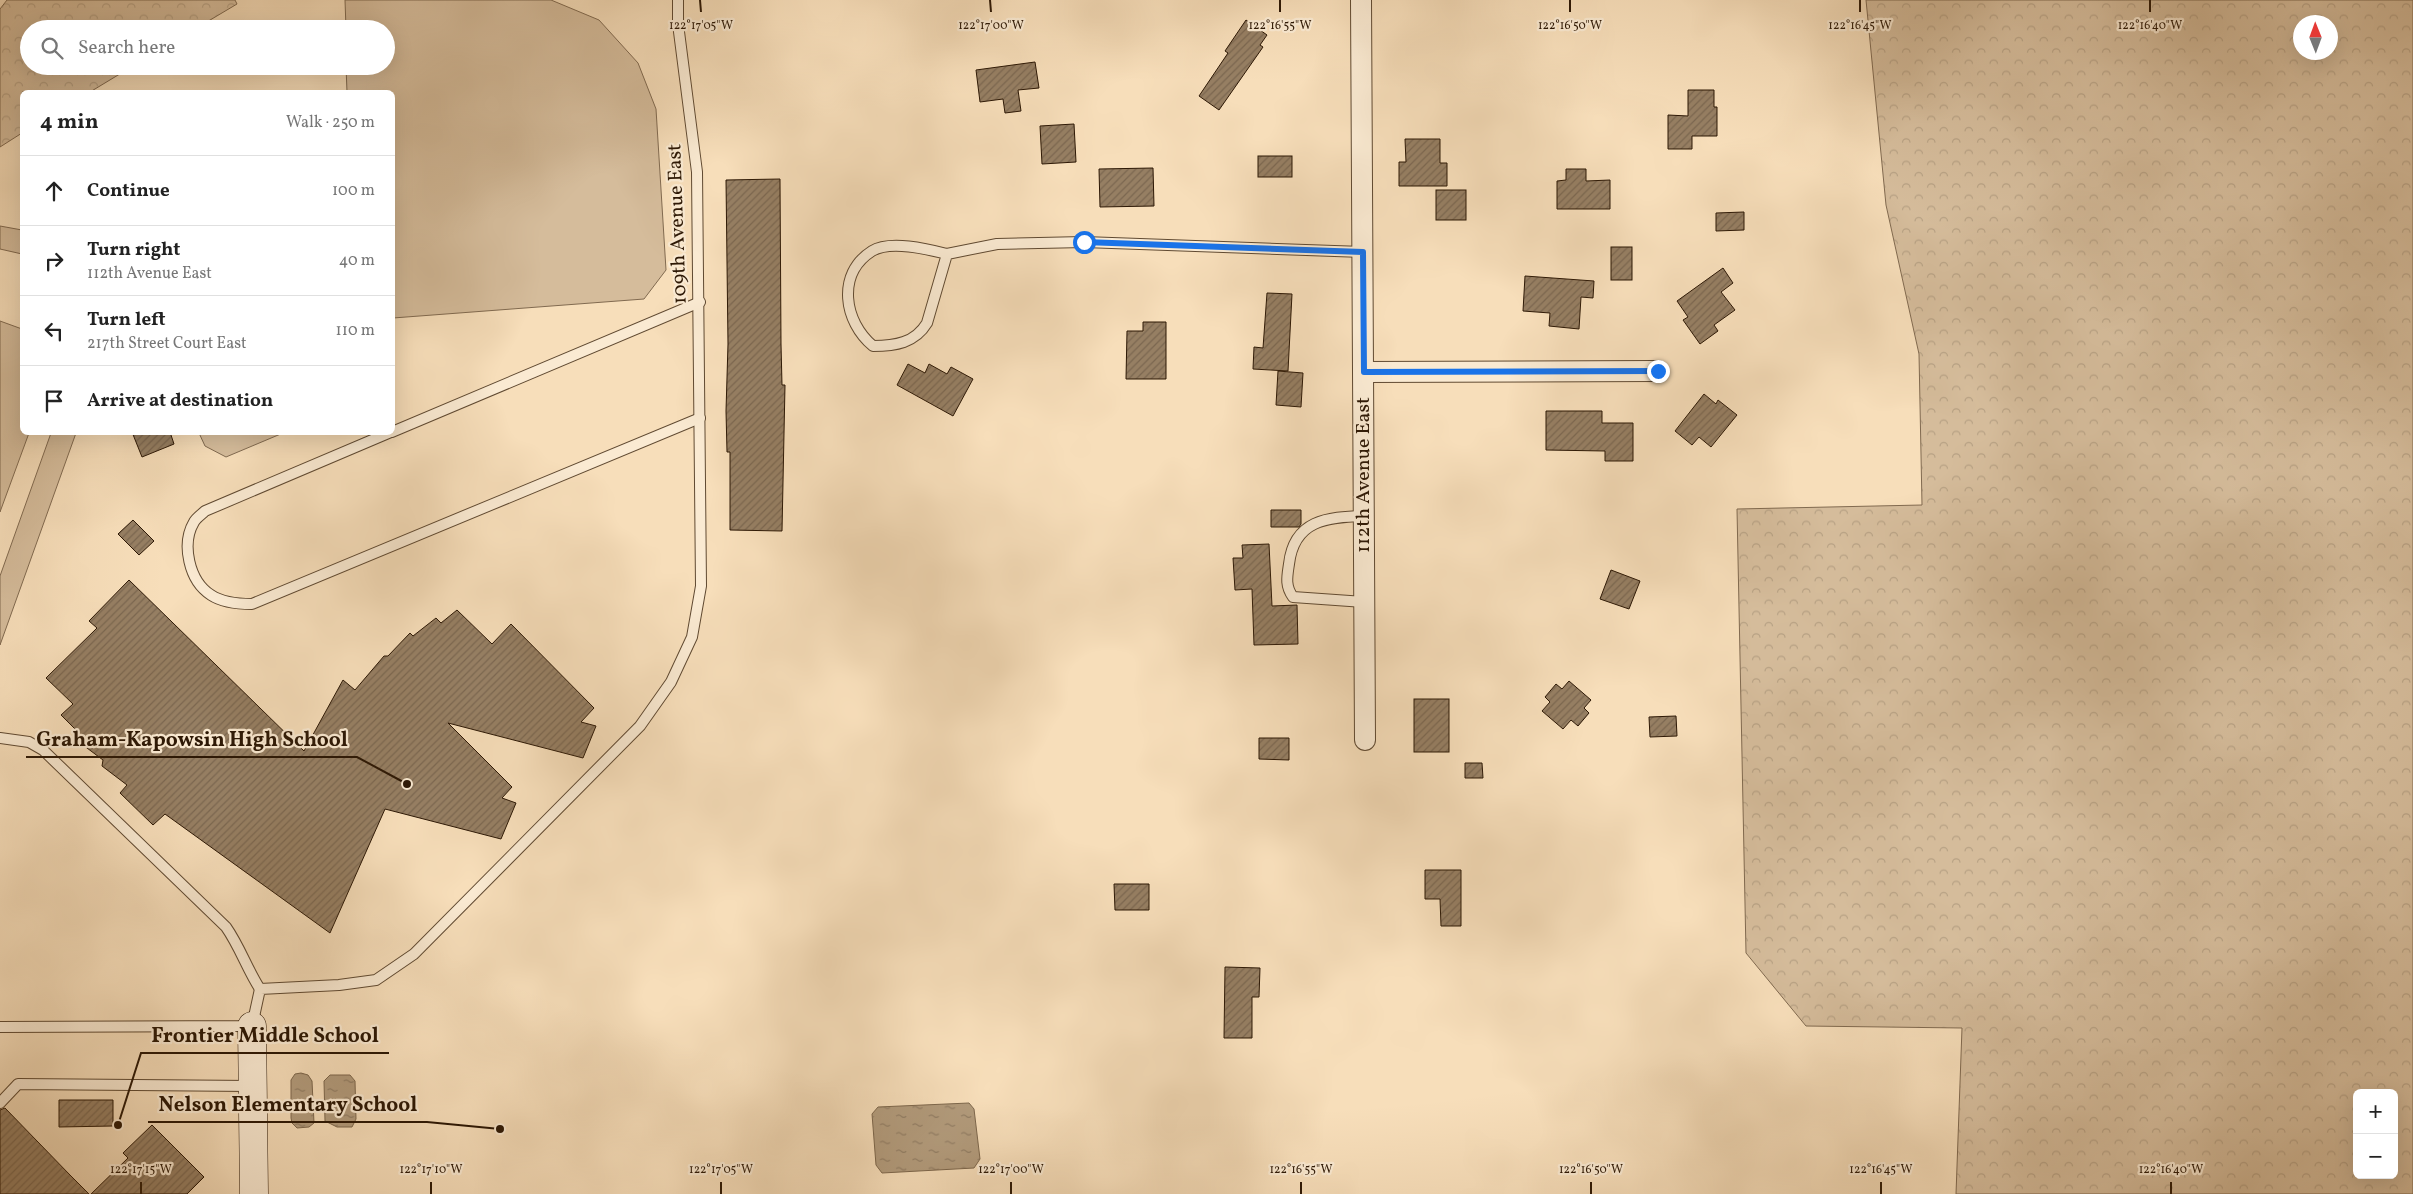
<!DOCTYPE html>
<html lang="en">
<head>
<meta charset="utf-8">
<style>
	body { margin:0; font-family:Vollkorn,serif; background:#f6f6f6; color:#222 }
	.controls { position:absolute; right:15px; bottom:15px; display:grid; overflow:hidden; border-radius:8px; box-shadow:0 5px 20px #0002 }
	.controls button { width:45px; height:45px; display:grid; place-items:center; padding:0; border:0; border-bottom:1px solid #e0e0e0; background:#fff; color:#222; font:25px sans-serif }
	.compass { position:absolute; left:2293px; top:15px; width:45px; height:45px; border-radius:50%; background:#fff; box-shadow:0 5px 20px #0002; rotate:359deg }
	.stop { position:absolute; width:15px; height:15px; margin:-11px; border:4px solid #1a73e8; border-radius:50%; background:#fff }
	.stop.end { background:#1a73e8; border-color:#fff; box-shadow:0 1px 5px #0008 }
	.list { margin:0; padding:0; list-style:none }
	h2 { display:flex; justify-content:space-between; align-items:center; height:65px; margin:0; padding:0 20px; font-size:21px }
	h2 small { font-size:16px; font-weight:400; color:#767676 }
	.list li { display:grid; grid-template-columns:32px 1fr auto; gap:15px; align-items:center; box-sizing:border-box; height:70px; padding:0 20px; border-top:1px solid #e0e0e0 }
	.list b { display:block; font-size:19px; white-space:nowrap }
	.list p { margin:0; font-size:16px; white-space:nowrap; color:#767676 }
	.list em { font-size:16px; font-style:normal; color:#767676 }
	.icon { flex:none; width:28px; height:28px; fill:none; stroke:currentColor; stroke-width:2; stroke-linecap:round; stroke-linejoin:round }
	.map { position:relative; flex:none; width:2413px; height:1194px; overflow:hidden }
	.search { position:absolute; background:#fff; box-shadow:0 5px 20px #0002; left:20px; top:20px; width:375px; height:55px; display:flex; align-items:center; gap:12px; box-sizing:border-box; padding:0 18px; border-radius:28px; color:#767676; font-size:19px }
	.panel { position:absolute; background:#fff; box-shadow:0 5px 20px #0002; left:20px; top:90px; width:375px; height:345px; border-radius:8px }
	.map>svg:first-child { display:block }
	.grass { fill:#d5bc9b; stroke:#816a50 }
	.forest { fill:url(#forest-crowns); stroke:#816a50; fill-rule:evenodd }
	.water { fill:url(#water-ripples); stroke:#7d674c }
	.building { fill:url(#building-hatch); stroke:#2d1805 }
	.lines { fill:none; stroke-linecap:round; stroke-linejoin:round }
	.lane-casing { stroke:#604a32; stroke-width:12 }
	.street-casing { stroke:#604a32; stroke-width:22 }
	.secondary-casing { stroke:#2d1805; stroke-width:29 }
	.lane { stroke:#faead2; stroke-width:10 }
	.street { stroke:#faead2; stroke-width:20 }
	.secondary { stroke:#faead2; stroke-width:28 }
	.route { stroke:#1a73e8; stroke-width:6 }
	.ticks { fill:none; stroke:#2d1805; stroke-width:2 }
	.labels { text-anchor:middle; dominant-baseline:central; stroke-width:4.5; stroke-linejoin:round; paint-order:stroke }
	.street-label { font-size:20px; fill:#2d1805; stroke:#faead2 }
	.ticks-label { font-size:12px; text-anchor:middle; fill:#2d1805; stroke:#faead2; stroke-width:4.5; stroke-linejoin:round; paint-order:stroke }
	.leader { fill:none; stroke:#2d1805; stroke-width:2 }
	.callout-dot { fill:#2d1805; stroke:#faead2; stroke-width:2 }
	.callout-label { font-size:21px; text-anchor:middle; font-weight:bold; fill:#2d1805; stroke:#faead2; stroke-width:4.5; stroke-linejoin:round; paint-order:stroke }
</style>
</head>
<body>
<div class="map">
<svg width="2413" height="1194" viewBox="0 0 2413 1194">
	<defs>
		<pattern id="forest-crowns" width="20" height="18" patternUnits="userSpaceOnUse" patternTransform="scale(1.25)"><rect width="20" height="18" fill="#d5bc9b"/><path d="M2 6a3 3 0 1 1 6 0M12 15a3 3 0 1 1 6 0" fill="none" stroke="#b7a184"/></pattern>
		<pattern id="water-ripples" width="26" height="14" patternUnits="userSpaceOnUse" patternTransform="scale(1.25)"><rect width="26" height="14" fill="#b29b7c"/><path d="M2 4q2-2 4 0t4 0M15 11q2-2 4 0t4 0" fill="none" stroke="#917d64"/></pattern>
		<pattern id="building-hatch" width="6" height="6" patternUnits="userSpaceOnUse" patternTransform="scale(1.25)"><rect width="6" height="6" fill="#967f63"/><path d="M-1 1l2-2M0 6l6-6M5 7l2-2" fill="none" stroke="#7b6750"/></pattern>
	</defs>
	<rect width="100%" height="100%" fill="#f7deba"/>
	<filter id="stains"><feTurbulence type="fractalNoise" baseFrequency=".004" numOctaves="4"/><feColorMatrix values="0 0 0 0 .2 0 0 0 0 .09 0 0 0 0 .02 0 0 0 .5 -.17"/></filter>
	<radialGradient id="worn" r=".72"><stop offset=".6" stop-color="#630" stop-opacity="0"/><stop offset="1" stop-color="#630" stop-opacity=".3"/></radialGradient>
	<!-- grass -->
	<g class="grass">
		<path d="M345,0H551L599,20L638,63L656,109L666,270L644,299L393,318L392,92H347L346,66H386V29H346Z"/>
		<path d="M0,226L22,230V254L0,249Z"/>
		<path d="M0,321L22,329V432L29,433L0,512Z"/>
		<path d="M51,433H76L0,645V576Z"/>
		<path d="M199,433H283L226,457L205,446Z"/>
	</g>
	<!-- forest -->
	<g class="forest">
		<path d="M7,0H235L237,4L195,29H29V66H133L90,92H22V133L0,147V9Z"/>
		<path d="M1866,0H2413V1194H1956L1962,1028L1806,1026L1746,953L1737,509L1922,505L1919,354L1886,205ZM2300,22H2330V52H2300ZM2357,1093H2394V1175H2357Z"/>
	</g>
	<!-- water -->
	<g class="water">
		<path d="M301,1073L308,1075L312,1081L314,1123L309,1127L297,1128L292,1123L291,1118V1080L295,1074Z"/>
		<path d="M330,1075H350L355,1081L356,1119L352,1127H337L325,1121L324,1081Z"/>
		<path d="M969,1103L974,1109L980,1159L974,1168L882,1173L876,1165L872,1114L878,1107Z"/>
	</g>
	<!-- building -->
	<g class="building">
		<path d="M1246,20L1267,35L1260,45L1263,47L1219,110L1199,96L1228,53L1225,51Z"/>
		<path d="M1035,62L1039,88L1018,90L1021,111L1005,113L1003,99L980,102L976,70Z"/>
		<path d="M1688,90H1714V107H1717V136H1692V149H1668V115L1688,116Z"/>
		<path d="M1074,124L1076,162L1042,164L1040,126Z"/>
		<path d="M1405,139H1440V163H1447V186H1399V162H1406Z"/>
		<rect x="1258" y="156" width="34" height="21"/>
		<path d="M1153,168L1154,206L1100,207L1099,169Z"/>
		<path d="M1566,169H1586V181L1610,180V209H1557V181L1566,180Z"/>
		<path d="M780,179L781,344L782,385H785L782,531L730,530V452H727L726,411L728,344L726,180Z"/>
		<rect x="1436" y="190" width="30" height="30"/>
		<path d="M1744,212V230L1716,231V213Z"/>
		<rect x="1611" y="247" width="21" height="33"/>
		<path d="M1723,268L1733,283L1721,292L1735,310L1714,325L1718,331L1700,344L1683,320L1688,317L1677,301Z"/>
		<path d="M1525,276L1594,281L1593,298L1581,297L1579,329L1549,326L1550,313L1523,311Z"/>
		<path d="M1267,293L1292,294L1288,371L1253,369L1254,347L1263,348Z"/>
		<path d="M1143,322H1166V379H1126L1127,331H1143Z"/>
		<path d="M908,364L925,373L929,364L947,374L951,367L973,379L953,416L897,385Z"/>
		<path d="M1278,371L1303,373L1301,407L1276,405Z"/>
		<path d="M1704,394L1716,404L1718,400L1737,415L1711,447L1699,437L1692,445L1675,431Z"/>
		<path d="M1546,411H1602V423H1633V461H1605V451L1546,450Z"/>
		<path d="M132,432H170L174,444L142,457Z"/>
		<path d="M1271,510H1301V524L1299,527H1271Z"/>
		<path d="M133,520L154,541L139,555L118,534Z"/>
		<path d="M1269,544L1272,606L1297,605L1298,644L1254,645L1252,589L1235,590L1233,558H1243L1242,545Z"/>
		<path d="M1611,570L1640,581L1629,609L1600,599Z"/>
		<path d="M129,580L304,751L343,680L355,690L384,656H388L410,633L413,636L436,618L441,623L457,610L492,644L511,624L594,708L581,722L596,726L583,758L448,723L512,787L502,798L516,803L501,839L385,809L330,933L165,814L153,825L120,793L127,785L102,766L103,760L75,739L77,731L61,715L73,704L46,678L97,628L89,621Z"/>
		<path d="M1569,681L1591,700L1584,708L1589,713L1578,726L1571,720L1563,729L1542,711L1550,702L1545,697L1556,684L1562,689Z"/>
		<rect x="1414" y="699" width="35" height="53"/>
		<path d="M1676,716L1677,736L1650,737L1649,717Z"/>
		<path d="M1259,738H1289V760L1259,759Z"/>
		<path d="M1465,763H1482L1483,778H1465Z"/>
		<path d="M1425,870H1461V926H1441L1440,899H1425Z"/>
		<path d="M1114,884H1149V910H1115Z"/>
		<path d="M1225,967L1260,968L1259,997H1252V1038H1224Z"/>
		<path d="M59,1100H113V1126L59,1127Z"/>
		<path d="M5,1108L70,1175L89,1194H0V1110Z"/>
		<path d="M152,1125L204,1177L187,1194H91L128,1158L123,1153Z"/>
	</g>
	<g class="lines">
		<!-- lane casing -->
		<g class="lane-casing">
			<g id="lane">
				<path d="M947,254C927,249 890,240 872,251C836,274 844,322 873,346C895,346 915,343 927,323L947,254L997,244L1084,242L1363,252"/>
				<path d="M391,432L205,511C202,514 196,518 194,522C181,544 189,581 211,595C223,603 238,604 252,604L700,418"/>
				<path d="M392,432L700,302"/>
				<path d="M1364,516C1327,517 1294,520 1289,564C1287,577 1285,586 1293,597L1364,602"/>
				<path d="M0,738L29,742L43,750L226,927C240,947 247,969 260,989"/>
				<path d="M0,1027L252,1026L260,989L339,985L376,980L414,954L640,726L671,682L692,637L701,586L697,172L678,24V0"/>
				<path d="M0,1103L18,1084L251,1086"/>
			</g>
		</g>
		<!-- street casing -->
		<g class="street-casing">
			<g id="street">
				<path d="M1361,0L1365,740"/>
				<path d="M1364,372L1658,371"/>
			</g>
		</g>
		<!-- secondary casing -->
		<g class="secondary-casing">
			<path id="secondary" d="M252,1026L254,1194"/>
		</g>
		<!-- lane -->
		<use href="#lane" class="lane"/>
		<!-- street -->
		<use href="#street" class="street"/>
		<!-- secondary -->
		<use href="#secondary" class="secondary"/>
	</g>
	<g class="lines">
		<!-- route -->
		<path class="route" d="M1084,242L1363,252L1364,372L1658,371"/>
	</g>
	<!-- ticks -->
	<path class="ticks" d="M700,0L701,12M990,0L991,12M1280,0V12M1570,0V12M1860,0V12M2150,0V12M141,1182V1194M431,1182V1194M721,1182V1194M1011,1182V1194M1301,1182V1194M1591,1182V1194M1881,1182V1194M2171,1182V1194"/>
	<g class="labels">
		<!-- street labels -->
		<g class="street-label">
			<text transform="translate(678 224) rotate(-92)">109th Avenue East</text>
			<text transform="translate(1364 475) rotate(-90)">112th Avenue East</text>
		</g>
	</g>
	<g class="ticks-label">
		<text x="701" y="29">122°17'05"W</text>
		<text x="991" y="29">122°17'00"W</text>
		<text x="1280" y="29">122°16'55"W</text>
		<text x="1570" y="29">122°16'50"W</text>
		<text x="1860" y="29">122°16'45"W</text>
		<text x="2150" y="29">122°16'40"W</text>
		<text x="141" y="1173">122°17'15"W</text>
		<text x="431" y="1173">122°17'10"W</text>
		<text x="721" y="1173">122°17'05"W</text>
		<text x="1011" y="1173">122°17'00"W</text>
		<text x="1301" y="1173">122°16'55"W</text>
		<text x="1591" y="1173">122°16'50"W</text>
		<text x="1881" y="1173">122°16'45"W</text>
		<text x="2171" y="1173">122°16'40"W</text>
	</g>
	<!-- callouts -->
	<path class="leader" d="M407 784L357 757H26M118 1125L141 1053H389M500 1129L427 1122H148"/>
	<g class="callout-dot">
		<circle cx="407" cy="784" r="5"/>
		<circle cx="118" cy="1125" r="5"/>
		<circle cx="500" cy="1129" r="5"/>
	</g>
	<g class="callout-label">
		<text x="192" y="746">Graham-Kapowsin High School</text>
		<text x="265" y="1042">Frontier Middle School</text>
		<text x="288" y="1111">Nelson Elementary School</text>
	</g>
	<rect width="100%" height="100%" filter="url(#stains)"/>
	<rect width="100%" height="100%" fill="url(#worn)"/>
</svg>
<div class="controls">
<button>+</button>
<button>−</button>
</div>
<svg class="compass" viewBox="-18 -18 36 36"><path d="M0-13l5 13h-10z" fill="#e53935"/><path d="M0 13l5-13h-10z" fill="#767676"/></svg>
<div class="stop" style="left:1084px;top:242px"></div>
<div class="stop end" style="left:1658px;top:371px"></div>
<div class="search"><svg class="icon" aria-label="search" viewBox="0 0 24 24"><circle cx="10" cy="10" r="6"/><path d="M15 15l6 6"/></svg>Search here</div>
<section class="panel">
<h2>4 min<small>Walk · 250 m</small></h2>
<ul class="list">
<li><svg class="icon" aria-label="ahead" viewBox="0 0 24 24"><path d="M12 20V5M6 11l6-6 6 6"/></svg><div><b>Continue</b></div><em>100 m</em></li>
<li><svg class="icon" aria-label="right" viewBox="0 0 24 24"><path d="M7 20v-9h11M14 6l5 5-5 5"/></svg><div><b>Turn right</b><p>112th Avenue East</p></div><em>40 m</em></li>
<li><svg class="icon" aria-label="left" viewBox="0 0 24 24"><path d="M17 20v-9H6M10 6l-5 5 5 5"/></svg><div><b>Turn left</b><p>217th Street Court East</p></div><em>110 m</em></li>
<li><svg class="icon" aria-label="arrive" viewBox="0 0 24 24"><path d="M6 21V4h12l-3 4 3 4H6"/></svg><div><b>Arrive at destination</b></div></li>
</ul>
</section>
</div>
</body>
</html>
